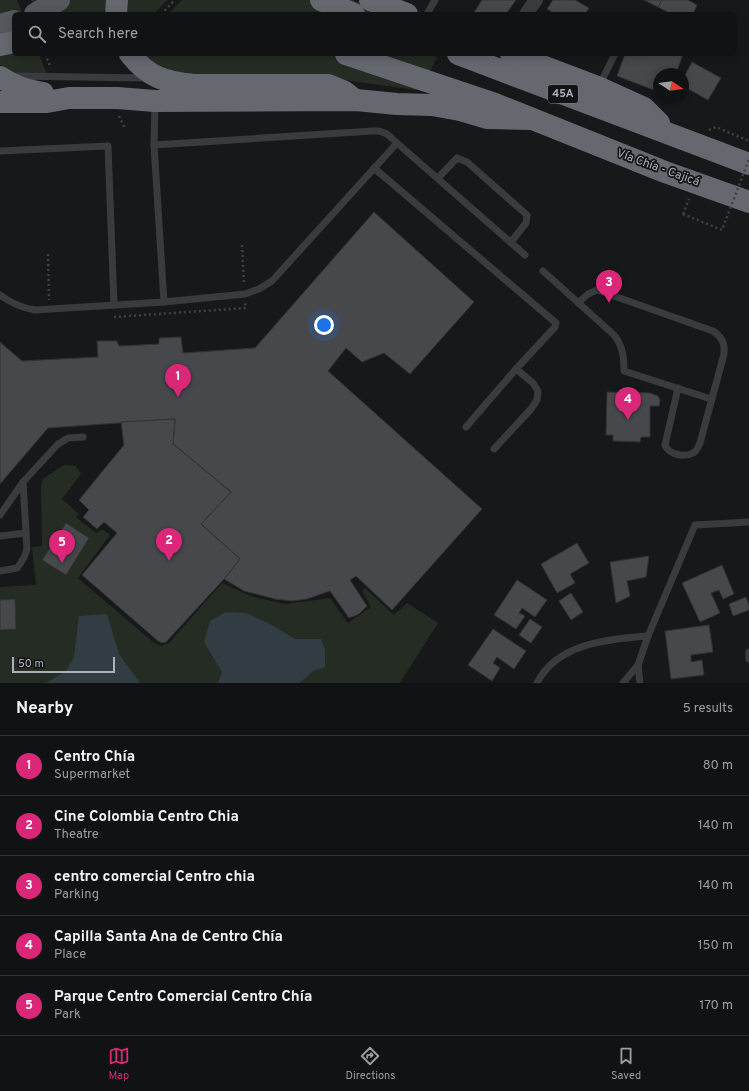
<!DOCTYPE html>
<html lang="en">
<head>
<meta charset="utf-8">
<style>
	body { margin:0; font-family:Overpass,sans-serif; background:#1e2021; color:#f1f3f6 }
	.compass { position:absolute; left:653px; top:68px; width:36px; height:36px; border-radius:50%; background:#111213; box-shadow:0 2px 10px #0003; rotate:103deg }
	.scale { position:absolute; left:12px; bottom:10px; width:103px; box-sizing:border-box; padding-left:4px; border:2px solid #aab1b9; border-top:0; font-size:11px; line-height:14px; white-space:nowrap; color:#aab1b9; -webkit-text-stroke:3px #121314; paint-order:stroke }
	.you { position:absolute; left:324px; top:325px; width:14px; height:14px; margin:-10px; border:3px solid #fff; border-radius:50%; background:#1a73e8; box-shadow:0 0 0 6px #1a73e833 }
	.badge { display:grid; place-items:center; width:26px; height:26px; border-radius:50%; background:#db2777; color:#fff; font-size:13px; font-weight:700 }
	.pin { position:absolute; translate:-50% -33px; filter:drop-shadow(0 1px 2px #0008) }
	.pin::after { content:''; position:absolute; top:21px; width:14px; height:12px; background:inherit; clip-path:polygon(0 0,100% 0,50% 100%) }
	.list { margin:0; padding:0; list-style:none }
	h2 { display:flex; justify-content:space-between; align-items:center; height:52px; margin:0; padding:0 16px; font-size:17px }
	h2 small { font-size:13px; font-weight:400; color:#9c9ea0 }
	.list li { display:grid; grid-template-columns:26px 1fr auto; gap:12px; align-items:center; box-sizing:border-box; height:60px; padding:0 16px; border-top:1px solid #303233 }
	.list b { display:block; font-size:15px; white-space:nowrap }
	.list p { margin:0; font-size:13px; white-space:nowrap; color:#9c9ea0 }
	.list em { font-size:13px; font-style:normal; color:#9c9ea0 }
	.icon { flex:none; width:22px; height:22px; fill:none; stroke:currentColor; stroke-width:2; stroke-linecap:round; stroke-linejoin:round }
	.map { position:relative; flex:none; width:749px; height:683px; overflow:hidden }
	.search { position:absolute; background:#111213; box-shadow:0 2px 10px #0003; left:12px; right:12px; top:12px; height:44px; display:flex; align-items:center; gap:10px; box-sizing:border-box; padding:0 14px; border-radius:6px; color:#9c9ea0; font-size:15px }
	.sheet { height:352px; background:#111213 }
	nav { display:flex; justify-content:space-around; align-items:center; box-sizing:border-box; height:56px; border-top:1px solid #303233; background:#111213; font-size:11px; color:#9c9ea0 }
	nav a { display:grid; justify-items:center; gap:2px }
	nav .on { color:#db2777 }
	.map>svg:first-child { display:block }
	.green { fill:#242c24 }
	.water { fill:#313d42 }
	.building { fill:#47484c; stroke:#323235 }
	.lines { fill:none; stroke-linecap:round; stroke-linejoin:round }
	.path { stroke:#3f4245; stroke-width:2.5; stroke-dasharray:2 3; stroke-linecap:butt }
	.lane { stroke:#393b3e; stroke-width:7 }
	.street { stroke:#393b3e; stroke-width:14 }
	.primary { stroke:#55585d; stroke-width:22 }
	.highway { stroke:#65696f; stroke-width:22 }
	.path-bridge { stroke:#3f4245; stroke-width:2.5; stroke-dasharray:2 3; stroke-linecap:butt }
	.labels { text-anchor:middle; dominant-baseline:central; stroke-width:3.5; stroke-linejoin:round; paint-order:stroke }
	.shield { fill:#121314; stroke:#7c8288; stroke-width:1 }
	.shield-label { font-size:11px; font-weight:bold; fill:#aab1b9 }
	.street-label { font-size:12px; fill:#aab1b9; stroke:#121314 }
</style>
</head>
<body>
<div class="map">
<svg width="749" height="683" viewBox="0 0 749 683">
	<rect width="100%" height="100%" fill="#171819"/>
	<!-- green -->
	<g class="green">
		<path d="M0,0H17L23,14H14V54H39L47,74H11L5,71L0,64Z"/>
		<path d="M31,0H107L104,14H36Z"/>
		<path d="M124,0H167L154,14H122Z"/>
		<path d="M182,0H353L374,8L372,14H168Z"/>
		<path d="M144,54H364L417,87L416,90L308,75L213,76L168,72L150,60Z"/>
		<path d="M378,54H428L437,57L429,73Z"/>
		<path d="M64,465L76,466L81,474L62,499L79,514L76,517L96,533L102,529L110,535L78,578L152,641L160,646L169,643L222,583L251,596L285,604L330,598L348,623L371,607L362,591L365,588L394,615L407,603L438,623L400,683H0V587L36,585L32,547L42,546L41,486L43,479Z"/>
	</g>
	<!-- water -->
	<g class="water">
		<path d="M226,612L246,613L270,624L295,639H321L325,649V667L314,671L299,683H218L222,672L204,642L210,621Z"/>
		<path d="M107,614L119,654L140,683H46L66,671L74,657L79,616Z"/>
	</g>
	<!-- building -->
	<g class="building">
		<path d="M482,0H516L506,14H473Z"/>
		<path d="M553,0H575L589,8L585,14H555L547,9Z"/>
		<path d="M644,0H662L658,7Z"/>
		<path d="M662,0H688L697,5L693,14H671L658,7Z"/>
		<path d="M625,54H683L676,74H659V92L617,76Z"/>
		<path d="M692,62L721,78L708,100L683,86V79Z"/>
		<path d="M374,212L474,302L410,374L384,353L362,362L346,348L328,371L482,509L392,610L356,576L350,580L367,606L359,614L349,618L330,591L307,599L292,601L275,599L244,591L224,579L240,559L201,524L231,492L173,444L175,419L48,428L0,484V342L22,361L98,357L97,341H117L119,346L140,345L159,344V338L181,337L183,353L255,348Z"/>
		<path d="M607,392L650,393L658,396L660,400L659,406H650V437H641L640,442L613,441V435H606Z"/>
		<path d="M175,419L173,444L231,492L201,524L240,559L224,579L166,642L162,643L158,641L82,575L117,533L104,522L97,529L83,517L89,510L79,500L124,445L121,422Z"/>
		<path d="M66,523L89,538L66,575L42,560Z"/>
		<path d="M577,543L589,563L570,574L575,583L557,593L541,564Z"/>
		<path d="M649,556L646,577L627,581L630,596L616,603L610,562Z"/>
		<path d="M722,565L734,594L723,599L719,590L711,593L720,613L700,622L682,583Z"/>
		<path d="M517,580L547,600L535,617L522,608L519,613L525,616L516,629L494,615Z"/>
		<path d="M571,593L583,612L571,620L559,601Z"/>
		<path d="M746,597L749,605V610L733,616L729,604Z"/>
		<path d="M15,599L16,629L0,630V600Z"/>
		<path d="M530,619L542,627L531,643L519,635Z"/>
		<path d="M709,625L713,652L691,655V662L702,660L704,675L671,679L665,631Z"/>
		<path d="M493,629L526,651L514,669L497,657L493,663L500,668L492,681L468,665Z"/>
	</g>
	<g class="lines">
		<!-- path -->
		<g class="path">
			<path d="M161,14L175,0"/>
			<path d="M45,54L51,68"/>
			<path d="M119,116L125,128"/>
			<path d="M709,130L716,127L749,141"/>
			<path d="M683,214L689,199"/>
			<path d="M242,245L244,284"/>
			<path d="M48,254L49,300"/>
			<path d="M114,317L246,308L245,303"/>
		</g>
		<!-- lane -->
		<g class="lane">
			<path d="M427,14L435,0"/>
			<path d="M14,76L146,78"/>
			<path d="M601,87L604,76L615,54"/>
			<path d="M155,102L154,145L164,302"/>
			<path d="M154,145L373,131H379L387,134L397,143L525,255"/>
			<path d="M0,151L108,146L114,305"/>
			<path d="M374,168L556,323L555,327L516,369L466,427"/>
			<path d="M438,178L457,158L467,162L527,215L526,223L511,242"/>
			<path d="M543,271L614,335C623,346 624,358 624,371L711,399"/>
			<path d="M0,295C11,303 22,308 35,310L164,302L245,294L259,289L272,281L397,143"/>
			<path d="M578,303L588,294L597,290L713,331C722,337 725,343 724,354L700,443C698,447 697,451 693,453C684,458 668,454 665,445L678,388"/>
			<path d="M494,449L531,409L537,400L538,391L533,383L516,369"/>
			<path d="M0,515L23,482"/>
			<path d="M0,536L26,533"/>
			<path d="M0,571L17,568C22,562 25,557 27,549L23,482L58,444L68,438L83,437"/>
			<path d="M749,652V659"/>
			<path d="M537,683C557,643 609,639 648,636"/>
			<path d="M623,683L638,665"/>
			<path d="M640,683L638,665L648,636L695,525L749,522"/>
		</g>
		<!-- street -->
		<path class="street" d="M526,14L536,0"/>
		<!-- primary -->
		<g class="primary">
			<path d="M35,14L59,0"/>
			<path d="M0,25L14,21"/>
		</g>
		<!-- highway -->
		<g class="highway">
			<path d="M321,0L354,14"/>
			<path d="M370,0L407,14"/>
			<path d="M116,14L117,0"/>
			<path d="M0,45L14,42"/>
			<path d="M130,54C149,78 165,82 194,85H328L345,92L355,100"/>
			<path d="M346,54L495,104L665,172L749,202"/>
			<path d="M458,54L749,164"/>
			<path d="M511,54L600,88L644,108L659,123"/>
			<path d="M0,77C15,87 26,90 43,93"/>
			<path d="M0,102H47L69,98H117L155,101L356,100L397,104L432,105L460,110L487,118L532,119"/>
		</g>
		<!-- path-bridge -->
		<path class="path-bridge" d="M683,214L722,230L749,159"/>
	</g>
	<g class="labels">
		<!-- shield labels -->
		<rect class="shield" x="548" y="85" width="30" height="18" rx="3"/>
		<g class="shield-label">
			<text x="563" y="94">45A</text>
		</g>
		<!-- street labels -->
		<g class="street-label">
			<text transform="translate(658 168) rotate(20)">Vía Chía - Cajicá</text>
		</g>
	</g>
</svg>
<svg class="compass" viewBox="-18 -18 36 36"><path d="M0-13l5 13h-10z" fill="#e53935"/><path d="M0 13l5-13h-10z" fill="#9c9ea0"/></svg>
<div class="scale">50 m</div>
<div class="you"></div>
<div class="pin badge" style="left:178px;top:397px">1</div>
<div class="pin badge" style="left:169px;top:561px">2</div>
<div class="pin badge" style="left:609px;top:303px">3</div>
<div class="pin badge" style="left:628px;top:420px">4</div>
<div class="pin badge" style="left:62px;top:563px">5</div>
<div class="search"><svg class="icon" aria-label="search" viewBox="0 0 24 24"><circle cx="10" cy="10" r="6"/><path d="M15 15l6 6"/></svg>Search here</div>
</div>
<section class="sheet">
<h2>Nearby<small>5 results</small></h2>
<ul class="list">
<li><span class="badge">1</span><div><b>Centro Chía</b><p>Supermarket</p></div><em>80 m</em></li>
<li><span class="badge">2</span><div><b>Cine Colombia Centro Chia</b><p>Theatre</p></div><em>140 m</em></li>
<li><span class="badge">3</span><div><b>centro comercial Centro chia</b><p>Parking</p></div><em>140 m</em></li>
<li><span class="badge">4</span><div><b>Capilla Santa Ana de Centro Chía</b><p>Place</p></div><em>150 m</em></li>
<li><span class="badge">5</span><div><b>Parque Centro Comercial Centro Chía</b><p>Park</p></div><em>170 m</em></li>
</ul>
</section>
<nav>
<a class="on"><svg class="icon" aria-label="map" viewBox="0 0 24 24"><path d="M3 6l6-2 6 2 6-2v14l-6 2-6-2-6 2zM9 4v14M15 6v14"/></svg>Map</a>
<a><svg class="icon" aria-label="directions" viewBox="0 0 24 24"><path d="M12 3l9 9-9 9-9-9zM9 14v-3h6M13 9l2 2-2 2"/></svg>Directions</a>
<a><svg class="icon" aria-label="saved" viewBox="0 0 24 24"><path d="M7 4h10v16l-5-4-5 4z"/></svg>Saved</a>
</nav>
</body>
</html>
